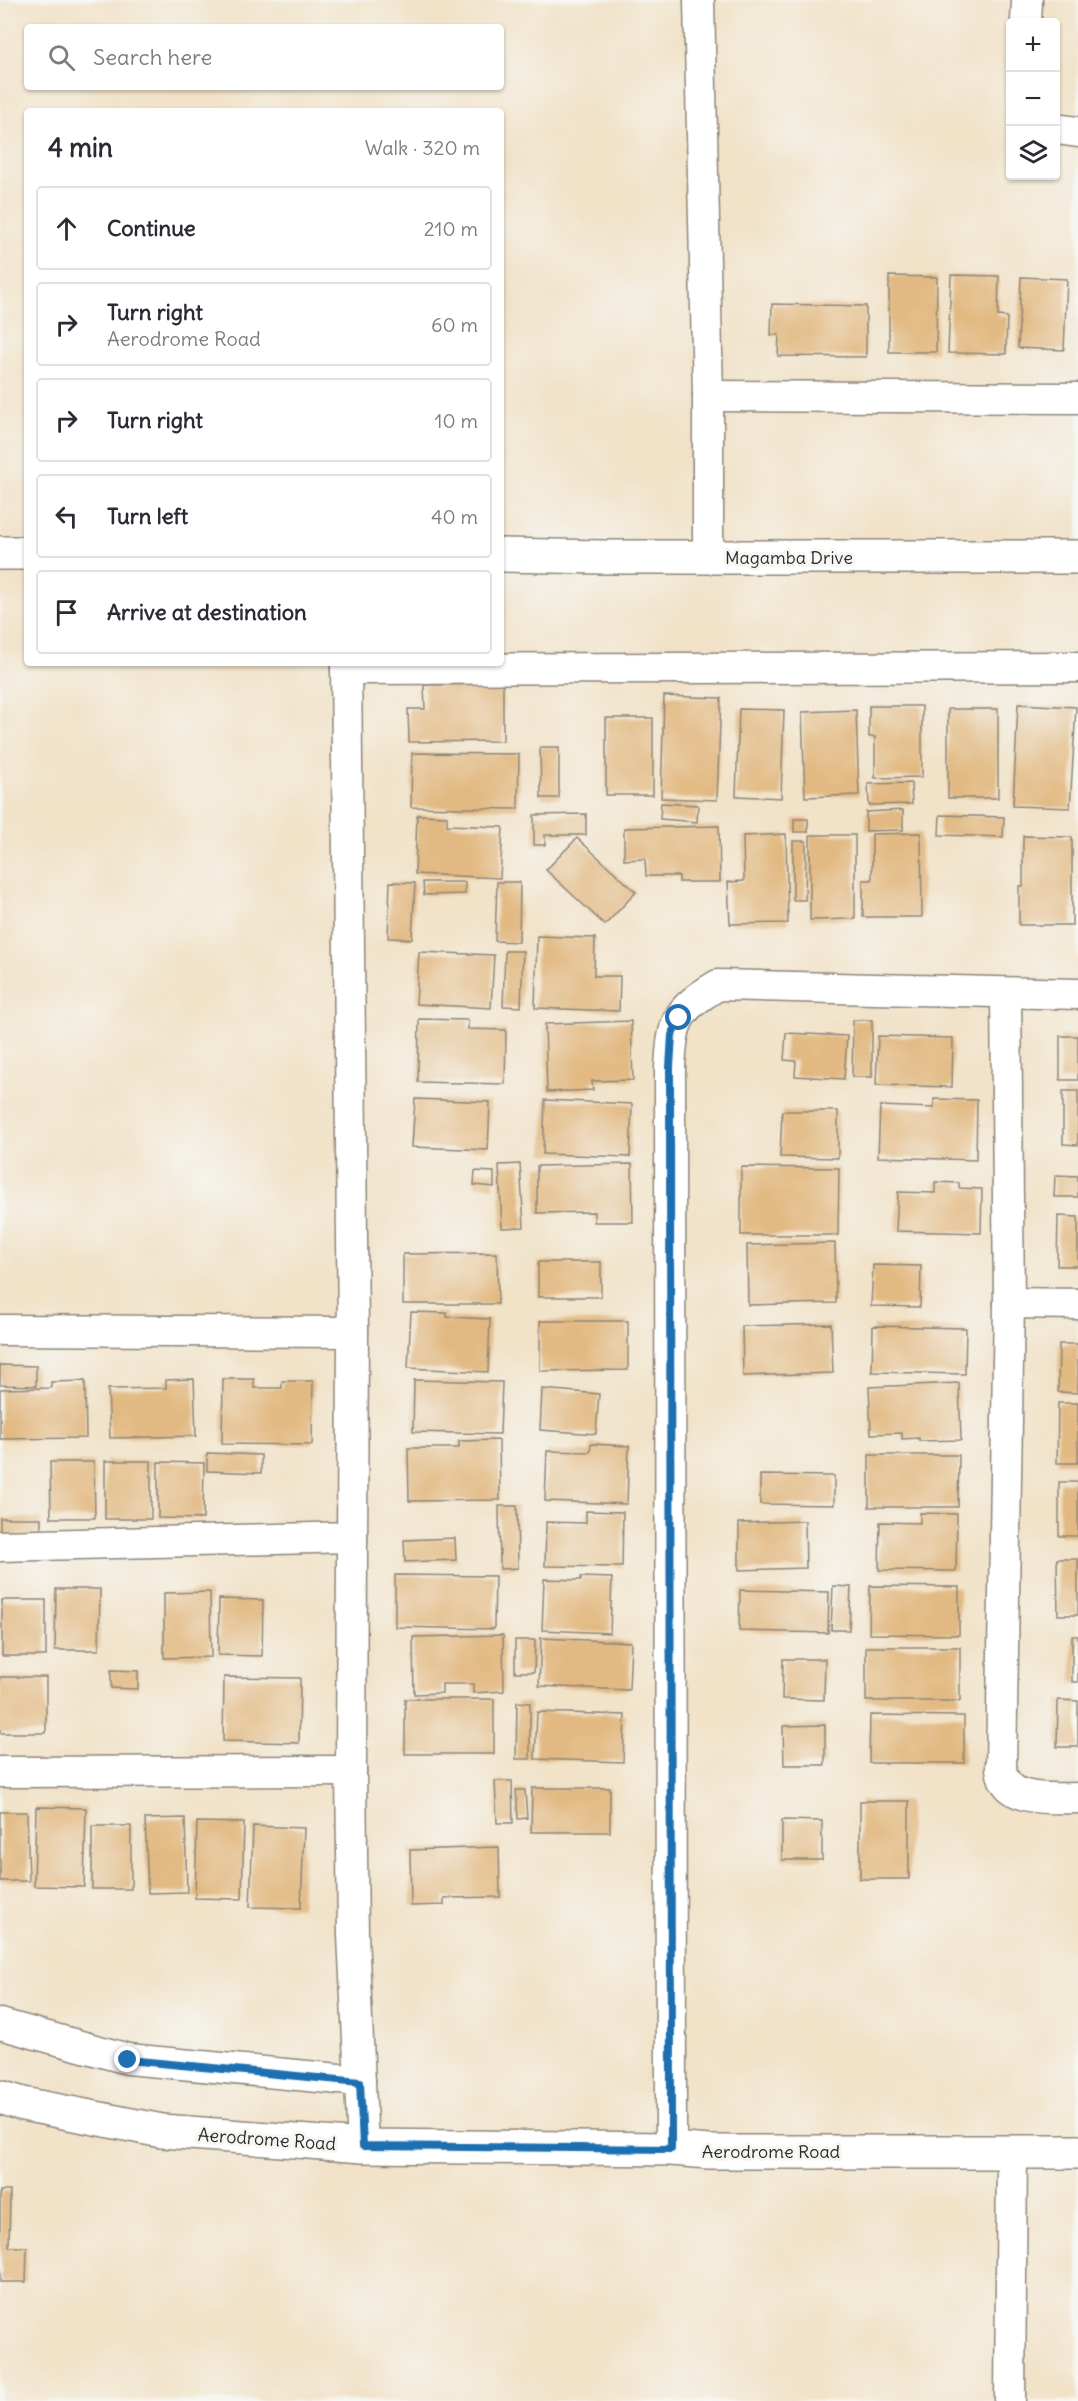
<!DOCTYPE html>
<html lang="en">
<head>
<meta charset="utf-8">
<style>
	body { margin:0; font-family:Delius,sans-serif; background:#f2f2f3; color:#2b2b33 }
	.controls { position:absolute; right:18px; top:18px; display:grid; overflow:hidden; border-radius:6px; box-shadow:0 2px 4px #0004 }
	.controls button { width:54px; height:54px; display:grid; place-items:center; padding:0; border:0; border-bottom:2px solid #e1e1e2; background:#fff; color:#2b2b33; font:30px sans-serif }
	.stop { position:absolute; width:18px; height:18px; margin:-14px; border:4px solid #1f6fb2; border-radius:50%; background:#fff }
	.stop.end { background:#1f6fb2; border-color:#fff; box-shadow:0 2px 6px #0008 }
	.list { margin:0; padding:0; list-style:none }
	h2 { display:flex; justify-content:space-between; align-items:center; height:78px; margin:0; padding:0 24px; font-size:26px }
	h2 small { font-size:20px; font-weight:400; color:#7c7c81 }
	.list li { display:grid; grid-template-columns:39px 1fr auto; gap:18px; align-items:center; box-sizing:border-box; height:84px; margin:0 12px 12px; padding:0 12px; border:2px solid #e1e1e2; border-radius:6px }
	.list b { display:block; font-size:22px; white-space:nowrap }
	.list p { margin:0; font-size:20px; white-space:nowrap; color:#7c7c81 }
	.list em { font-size:20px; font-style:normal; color:#7c7c81 }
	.icon { flex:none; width:33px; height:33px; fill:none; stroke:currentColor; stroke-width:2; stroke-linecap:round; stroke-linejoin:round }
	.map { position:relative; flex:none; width:1078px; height:2401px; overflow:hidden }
	.search { position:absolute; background:#fff; box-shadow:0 2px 4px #0004; left:24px; top:24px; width:480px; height:66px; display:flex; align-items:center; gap:15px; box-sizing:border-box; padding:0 21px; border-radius:6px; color:#7c7c81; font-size:22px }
	.panel { position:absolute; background:#fff; box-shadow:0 2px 4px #0004; left:24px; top:108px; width:480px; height:558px; border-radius:6px }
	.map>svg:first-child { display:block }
	.building { fill:#e2b982 }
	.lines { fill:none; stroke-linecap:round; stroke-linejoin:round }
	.street-casing { stroke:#8e867a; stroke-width:33 }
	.secondary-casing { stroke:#8e867a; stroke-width:36 }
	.street { stroke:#fff; stroke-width:30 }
	.secondary { stroke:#fff; stroke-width:33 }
	.route { stroke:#1f6fb2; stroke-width:8 }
	.labels { text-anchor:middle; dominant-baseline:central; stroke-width:6; stroke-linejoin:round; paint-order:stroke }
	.street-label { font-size:18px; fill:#2b2b2b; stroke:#f6f6f2 }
</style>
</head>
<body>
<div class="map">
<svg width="1078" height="2401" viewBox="0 0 1078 2401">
	<rect width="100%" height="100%" fill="#f6f6f2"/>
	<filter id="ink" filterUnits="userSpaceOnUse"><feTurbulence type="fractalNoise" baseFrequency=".0167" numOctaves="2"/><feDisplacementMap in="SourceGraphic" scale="12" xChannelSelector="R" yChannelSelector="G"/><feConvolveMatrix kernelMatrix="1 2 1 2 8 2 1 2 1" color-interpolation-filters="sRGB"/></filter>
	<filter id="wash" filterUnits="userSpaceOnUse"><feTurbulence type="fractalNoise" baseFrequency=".008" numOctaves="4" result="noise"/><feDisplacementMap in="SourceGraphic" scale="24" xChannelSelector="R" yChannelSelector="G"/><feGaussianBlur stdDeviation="1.35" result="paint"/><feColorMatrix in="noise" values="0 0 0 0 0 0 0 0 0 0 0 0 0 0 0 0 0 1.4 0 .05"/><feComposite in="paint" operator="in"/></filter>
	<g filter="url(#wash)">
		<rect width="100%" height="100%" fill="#f1e2c8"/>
		<g id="blocks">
			<!-- building -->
			<g class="building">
				<path d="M951,275L999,276L998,316L1007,317L1006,354L948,353Z"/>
				<path d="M889,276L937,277L936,352H889Z"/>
				<path d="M1021,277L1067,279L1064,350L1018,348Z"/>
				<path d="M772,304L866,306V357L778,356L779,335H771Z"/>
				<path d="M503,684V741L409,742L408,709H425L424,685Z"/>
				<path d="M664,696L721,698L717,800L661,798Z"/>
				<path d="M1018,704L1076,707L1070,808L1013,806Z"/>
				<path d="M869,706H922V777L875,778V737H869Z"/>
				<path d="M739,709L784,710L781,798L736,796Z"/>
				<rect x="948" y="709" width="50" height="89"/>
				<path d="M856,710L859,795L805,797L802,712Z"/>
				<rect x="606" y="718" width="47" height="77"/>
				<path d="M540,747H559V798H541Z"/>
				<path d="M412,753L519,754L518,809L411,807Z"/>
				<path d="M911,783L912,804L869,805L868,784Z"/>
				<path d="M661,803L698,805L697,822L660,819Z"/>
				<path d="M903,810V830L866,831V812Z"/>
				<path d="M586,814V835H545V845H534V815Z"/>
				<path d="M417,815L447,816V825L503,827L500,878L415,874Z"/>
				<path d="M940,815L1004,817L1003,837L939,835Z"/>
				<rect x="794" y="819" width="14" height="13"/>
				<path d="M719,826L720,882H679V876H646L645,859L624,860V828Z"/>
				<path d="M921,833L922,917H863V880H872V834Z"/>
				<path d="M786,834L788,923L730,924L728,882L744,881L743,836Z"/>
				<path d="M810,835H855V919L810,920Z"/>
				<path d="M1023,836L1072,837V925H1019V886H1023Z"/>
				<path d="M577,838L636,892L605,925L546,870Z"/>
				<path d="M793,841H806L805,900H793Z"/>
				<path d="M390,882L415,883L412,939L388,938Z"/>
				<path d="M423,882H465V894L424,895Z"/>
				<path d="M497,882H520L519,942L495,941Z"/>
				<path d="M537,936L595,938L594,976H620L619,1011L535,1008Z"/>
				<path d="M505,951H523L521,1007L503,1006Z"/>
				<path d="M419,952L494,955L491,1008L416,1004Z"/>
				<path d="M419,1019L468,1020V1029L506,1030L505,1084L418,1082Z"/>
				<path d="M853,1020H872V1077H852Z"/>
				<path d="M631,1021L633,1080L592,1081L593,1090L547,1092L545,1024Z"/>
				<path d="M786,1033L847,1036L844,1079L795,1076L796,1061L784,1060Z"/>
				<path d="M878,1036L953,1038L952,1087L876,1085Z"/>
				<rect x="1060" y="1036" width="18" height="44"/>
				<path d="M1063,1091H1078V1145L1063,1144Z"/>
				<path d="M415,1099L490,1102L488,1150L412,1147Z"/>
				<path d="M934,1099L977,1100L976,1160L878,1157L880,1106L934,1108Z"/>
				<path d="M545,1100L632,1104L630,1157L543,1154Z"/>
				<path d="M782,1111H838V1158L780,1157Z"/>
				<path d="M520,1164L524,1227L502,1228L499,1165Z"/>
				<path d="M632,1164L633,1222H594V1212L537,1213V1166Z"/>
				<path d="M741,1167L839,1168L838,1235H741Z"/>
				<path d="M475,1171L494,1172V1187L474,1185Z"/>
				<path d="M1055,1175L1078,1176V1197H1054Z"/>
				<path d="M935,1182L959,1183V1188L982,1189L981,1233L896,1231L898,1192L935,1193Z"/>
				<path d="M1058,1216L1078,1217V1266H1057Z"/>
				<path d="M835,1243L836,1303L748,1305L747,1245Z"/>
				<path d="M497,1253L498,1304H403V1254Z"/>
				<rect x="538" y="1262" width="63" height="35"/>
				<path d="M873,1265L921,1266L920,1307L871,1306Z"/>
				<path d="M411,1312L447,1313V1317L490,1319L488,1372L408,1368Z"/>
				<path d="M540,1321H628V1370L540,1371Z"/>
				<path d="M831,1324L833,1373L743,1376L742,1326Z"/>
				<path d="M873,1326L966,1328L965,1374L872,1372Z"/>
				<path d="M1059,1344H1078V1393L1058,1392Z"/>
				<path d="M0,1365L36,1366V1386L0,1385Z"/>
				<path d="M194,1379L196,1436L110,1438L108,1389L166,1388V1380Z"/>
				<path d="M223,1379H254V1388H282V1381H313L312,1445L222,1444Z"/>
				<path d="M414,1380L502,1382L500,1434L413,1432Z"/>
				<path d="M85,1381L86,1438L0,1439V1389L51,1388V1382Z"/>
				<path d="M959,1383L961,1440L919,1441V1438L902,1439V1433L871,1434L869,1387Z"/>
				<path d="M542,1389L599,1394L596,1434L540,1430Z"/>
				<path d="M1058,1403H1078V1463H1057Z"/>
				<path d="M499,1440L500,1500L409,1501L408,1448H459V1441Z"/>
				<path d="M591,1444L629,1446L627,1504L545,1501L547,1451L590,1452Z"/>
				<path d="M207,1453L261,1455V1473L207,1471Z"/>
				<path d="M869,1455H959L958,1507H869Z"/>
				<rect x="105" y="1461" width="46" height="58"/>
				<path d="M50,1462H94L95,1518H51Z"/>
				<path d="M158,1462L204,1463L203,1519L158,1518Z"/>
				<path d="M760,1475L834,1476V1505L760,1504Z"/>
				<rect x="1059" y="1482" width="19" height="54"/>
				<path d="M499,1506H517L518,1568L500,1569Z"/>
				<path d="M586,1511L623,1512L622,1567L545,1566L546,1522L586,1523Z"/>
				<path d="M920,1513L957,1514L956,1571L879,1570L880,1522L920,1523Z"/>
				<rect x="0" y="1518" width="41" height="19"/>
				<path d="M805,1521L806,1568L739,1570V1523Z"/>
				<path d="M455,1538L456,1560L405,1562L404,1540Z"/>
				<path d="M1057,1559H1078V1615H1058Z"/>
				<path d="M395,1575L495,1576L494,1629L395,1627Z"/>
				<path d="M581,1577L612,1578L610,1633L542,1630L544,1579L581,1580Z"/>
				<path d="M833,1586L851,1587L849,1630H831Z"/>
				<path d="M870,1586L959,1587V1635L869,1634Z"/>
				<path d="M56,1589H100L99,1650H55Z"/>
				<path d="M740,1590L829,1592L828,1633L739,1631Z"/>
				<path d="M210,1592L211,1657L164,1658V1593Z"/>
				<path d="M219,1599L263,1600L262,1656L218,1655Z"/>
				<rect x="2" y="1600" width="44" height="56"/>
				<path d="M503,1635L504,1691L473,1693V1684H442V1693L414,1694L413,1637Z"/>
				<rect x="1072" y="1636" width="6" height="46"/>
				<path d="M541,1638L631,1642L629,1690L539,1686Z"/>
				<path d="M515,1640H535L534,1672H515Z"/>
				<rect x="866" y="1647" width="94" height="54"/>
				<path d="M783,1659H825L824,1700L782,1699Z"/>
				<path d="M111,1670L138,1671V1689L111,1688Z"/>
				<rect x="0" y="1677" width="46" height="56"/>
				<path d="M224,1677L300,1678L299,1743L223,1741Z"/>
				<rect x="405" y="1699" width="89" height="55"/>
				<path d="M1058,1700L1078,1701V1747H1057Z"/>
				<path d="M517,1702L530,1703V1759H516Z"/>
				<path d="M537,1712L625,1715L623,1762L535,1759Z"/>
				<path d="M870,1715L964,1716V1763H869Z"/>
				<path d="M825,1725V1765H784L783,1726Z"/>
				<path d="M495,1781H512L513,1823H497Z"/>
				<path d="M532,1788H610V1832H531Z"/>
				<path d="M516,1790H525L527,1818L518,1819Z"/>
				<rect x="860" y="1801" width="49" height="78"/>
				<path d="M36,1807L86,1808L84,1887L34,1886Z"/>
				<path d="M0,1812H27L29,1881H0Z"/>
				<path d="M185,1818L187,1892L148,1893L145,1819Z"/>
				<path d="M782,1820L822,1821V1860H782Z"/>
				<path d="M197,1822L244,1823L242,1899L195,1898Z"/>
				<rect x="92" y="1826" width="39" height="63"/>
				<path d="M253,1826L304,1828L301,1908L250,1907Z"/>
				<path d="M499,1847L500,1897L444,1898V1905L411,1906L410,1850Z"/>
				<path d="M0,2191H10L9,2247H27L26,2282H0Z"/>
			</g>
		</g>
	</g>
	<g filter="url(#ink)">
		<use href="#blocks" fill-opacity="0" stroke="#8e867a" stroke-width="1.5"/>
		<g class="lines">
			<!-- street casing -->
			<g class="street-casing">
				<g id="street">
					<path d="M699,0L708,396V557"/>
					<path d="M1026,22L1027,0"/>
					<path d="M1056,129L1078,132"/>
					<path d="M708,396L1078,398"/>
					<path d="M346,663L353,1332L351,1771L353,1935L363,2146"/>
					<path d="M346,669L1078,667"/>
					<path d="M1006,993L1009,1303L1001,1768C1005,1804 1051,1798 1078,1798"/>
					<path d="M1009,1303L1078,1304"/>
					<path d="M0,1330L353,1332"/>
					<path d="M0,1546L352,1537"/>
					<path d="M0,1772L351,1771"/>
					<path d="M0,2024L128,2059L360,2081"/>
					<path d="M671,2149L670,1067C673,1020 676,1010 718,985L1078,994"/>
					<path d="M1010,2401L1012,2152"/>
				</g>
			</g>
			<!-- secondary casing -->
			<g class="secondary-casing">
				<g id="secondary">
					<path d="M0,553H27"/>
					<path d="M501,555L603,557H1078"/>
					<path d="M0,2097L23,2104L162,2131L363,2146L671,2149L709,2152H1078"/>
				</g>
			</g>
			<!-- street -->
			<use href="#street" class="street"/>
			<!-- secondary -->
			<use href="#secondary" class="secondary"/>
		</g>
	</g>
	<g class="lines" filter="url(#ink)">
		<!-- route -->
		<path class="route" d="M128,2060L360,2082L363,2146L671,2149L670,1067L672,1035L679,1018"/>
	</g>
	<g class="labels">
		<!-- street labels -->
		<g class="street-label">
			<text x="789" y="557">Magamba Drive</text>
			<text transform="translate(267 2139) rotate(4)">Aerodrome Road</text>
			<text x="771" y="2151">Aerodrome Road</text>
		</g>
	</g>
</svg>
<div class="controls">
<button>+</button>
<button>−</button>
<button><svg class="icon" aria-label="layers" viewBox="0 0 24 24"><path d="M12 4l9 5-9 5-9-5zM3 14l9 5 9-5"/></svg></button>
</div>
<div class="stop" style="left:679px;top:1018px"></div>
<div class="stop end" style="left:128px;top:2060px"></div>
<div class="search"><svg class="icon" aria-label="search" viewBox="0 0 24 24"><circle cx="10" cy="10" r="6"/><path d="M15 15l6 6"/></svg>Search here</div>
<section class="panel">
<h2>4 min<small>Walk · 320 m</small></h2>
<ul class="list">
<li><svg class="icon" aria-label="ahead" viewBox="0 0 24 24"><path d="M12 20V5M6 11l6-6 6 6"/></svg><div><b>Continue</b></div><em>210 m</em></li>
<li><svg class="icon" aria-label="right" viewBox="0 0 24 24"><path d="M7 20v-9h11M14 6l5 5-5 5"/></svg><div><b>Turn right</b><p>Aerodrome Road</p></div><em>60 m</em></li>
<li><svg class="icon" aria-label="right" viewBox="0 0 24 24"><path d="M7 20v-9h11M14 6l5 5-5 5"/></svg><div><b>Turn right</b></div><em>10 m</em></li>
<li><svg class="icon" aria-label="left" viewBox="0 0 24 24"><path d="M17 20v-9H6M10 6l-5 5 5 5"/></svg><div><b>Turn left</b></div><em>40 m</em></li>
<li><svg class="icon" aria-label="arrive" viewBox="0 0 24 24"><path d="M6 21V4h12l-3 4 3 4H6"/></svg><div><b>Arrive at destination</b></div></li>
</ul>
</section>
</div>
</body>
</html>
